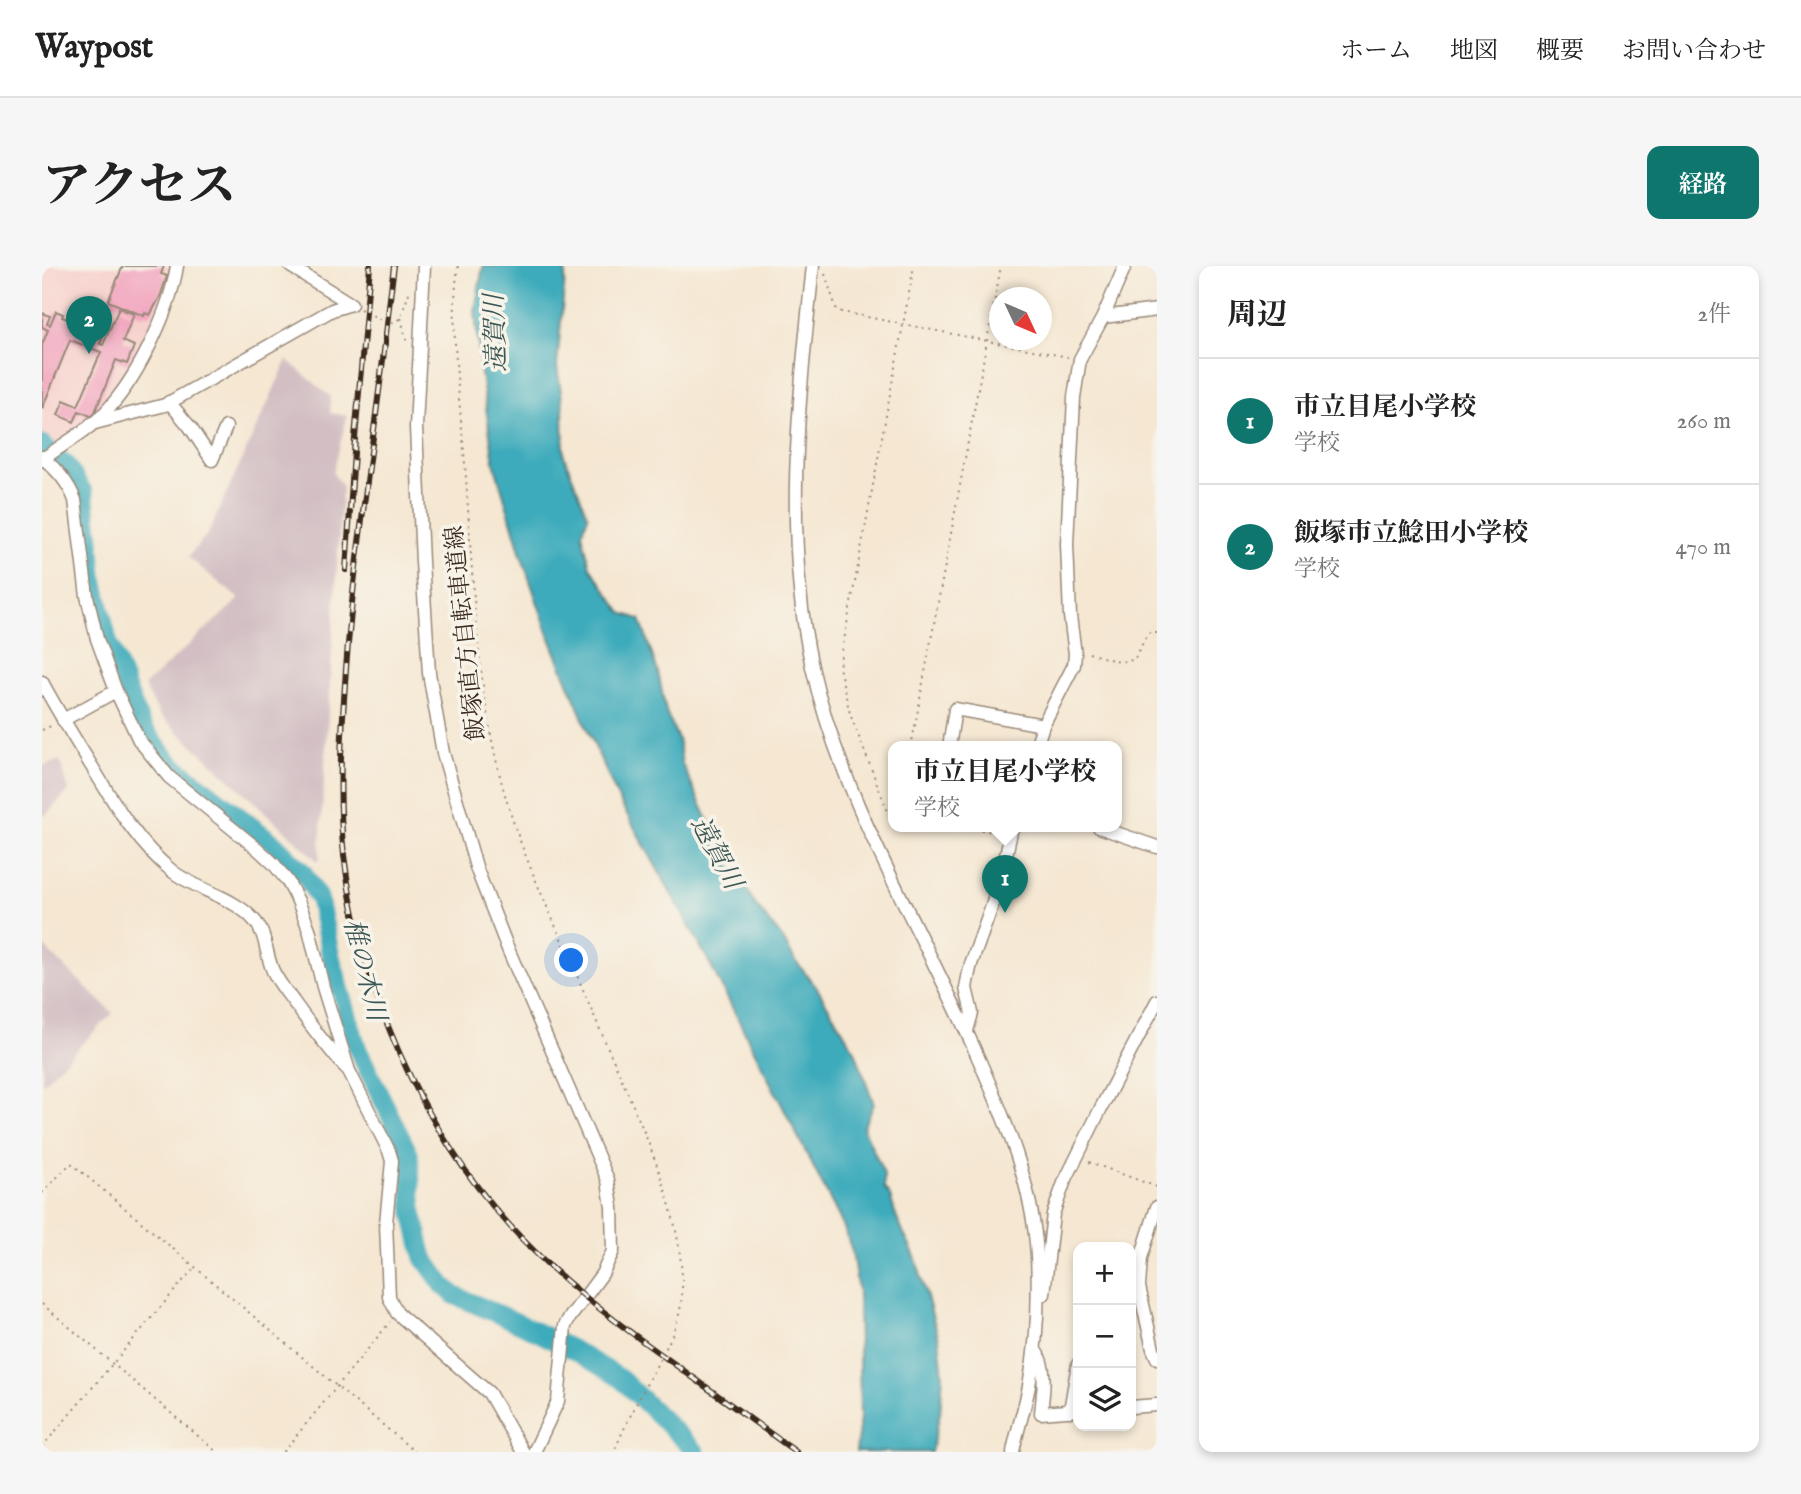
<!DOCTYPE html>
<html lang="ja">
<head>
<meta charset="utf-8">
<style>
	body { margin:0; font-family:"IM FELL English","Noto Serif JP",serif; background:#f6f6f6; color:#222 }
	.controls { position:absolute; right:21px; bottom:21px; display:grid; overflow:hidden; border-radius:14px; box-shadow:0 4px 10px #0003 }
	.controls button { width:63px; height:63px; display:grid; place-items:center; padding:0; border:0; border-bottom:2px solid #e0e0e0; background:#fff; color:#222; font:35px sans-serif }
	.compass { position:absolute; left:947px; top:21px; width:63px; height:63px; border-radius:50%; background:#fff; box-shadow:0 4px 10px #0003; rotate:134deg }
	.you { position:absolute; left:530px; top:695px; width:24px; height:24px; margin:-18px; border:5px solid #fff; border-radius:50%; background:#1a73e8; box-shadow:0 0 0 10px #1a73e833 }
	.badge { display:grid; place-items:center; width:46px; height:46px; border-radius:50%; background:#0f766e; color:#fff; font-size:23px; font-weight:700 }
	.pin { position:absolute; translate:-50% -58px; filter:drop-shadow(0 2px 4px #0008) }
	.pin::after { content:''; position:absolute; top:37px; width:24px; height:21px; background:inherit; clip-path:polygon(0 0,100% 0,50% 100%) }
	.popup { position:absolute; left:846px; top:475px; width:234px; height:91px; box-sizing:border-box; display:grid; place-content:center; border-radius:14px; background:#fff; filter:drop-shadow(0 2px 5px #0005); font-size:23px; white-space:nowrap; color:#767676 }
	.popup b { font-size:26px; color:#222 }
	.popup::after { content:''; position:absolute; left:50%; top:100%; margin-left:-14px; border:14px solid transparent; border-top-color:#fff }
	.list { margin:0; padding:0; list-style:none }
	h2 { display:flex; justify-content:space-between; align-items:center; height:91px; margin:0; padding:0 28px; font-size:30px }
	h2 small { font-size:23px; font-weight:400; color:#767676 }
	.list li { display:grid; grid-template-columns:46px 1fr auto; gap:21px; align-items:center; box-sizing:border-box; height:126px; padding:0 28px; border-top:2px solid #e0e0e0 }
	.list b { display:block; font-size:26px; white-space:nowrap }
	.list p { margin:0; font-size:23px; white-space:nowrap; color:#767676 }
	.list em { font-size:23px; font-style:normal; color:#767676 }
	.icon { flex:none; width:38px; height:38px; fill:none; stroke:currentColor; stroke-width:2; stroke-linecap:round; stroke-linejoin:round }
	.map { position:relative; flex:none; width:1115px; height:1186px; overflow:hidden; border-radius:14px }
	header { display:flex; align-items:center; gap:42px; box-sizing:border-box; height:98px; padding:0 35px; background:#fff; border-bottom:2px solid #e0e0e0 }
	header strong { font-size:33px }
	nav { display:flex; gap:38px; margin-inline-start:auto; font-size:24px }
	.intro { display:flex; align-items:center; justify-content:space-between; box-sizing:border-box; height:168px; padding:0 42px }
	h1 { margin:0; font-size:49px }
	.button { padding:18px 32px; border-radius:14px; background:#0f766e; color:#fff; font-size:24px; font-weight:700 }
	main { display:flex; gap:42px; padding:0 42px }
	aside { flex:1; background:#fff; border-radius:14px; box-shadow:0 4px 10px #0003 }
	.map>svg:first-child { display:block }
	.built { fill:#f7d0cc }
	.industrial { fill:#d2bec3 }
	.water { fill:#3dabbb; stroke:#3c6a6c; stroke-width:2 }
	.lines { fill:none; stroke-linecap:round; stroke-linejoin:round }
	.river { stroke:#3dabbb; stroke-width:19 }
	.building { fill:#f2a2bd }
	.street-casing { stroke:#988878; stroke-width:15 }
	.path { stroke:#988878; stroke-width:2; stroke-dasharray:2 5; stroke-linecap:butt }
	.street { stroke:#fff; stroke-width:12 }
	.rail-casing { stroke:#3b2a1e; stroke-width:6 }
	.rail { stroke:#f7f3e8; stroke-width:3.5; stroke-dasharray:10; stroke-linecap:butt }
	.labels { text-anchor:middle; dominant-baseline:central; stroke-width:7; stroke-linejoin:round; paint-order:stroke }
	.street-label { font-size:24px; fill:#3b2a1e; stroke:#f7f3e8 }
	.water-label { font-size:26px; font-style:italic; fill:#3c5755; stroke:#f7f3e8 }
</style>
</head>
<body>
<header>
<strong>Waypost</strong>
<nav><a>ホーム</a><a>地図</a><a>概要</a><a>お問い合わせ</a></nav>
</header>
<div class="intro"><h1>アクセス</h1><a class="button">経路</a></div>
<main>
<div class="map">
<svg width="1115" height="1186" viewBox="0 0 1115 1186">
	<rect width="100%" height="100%" fill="#f7f3e8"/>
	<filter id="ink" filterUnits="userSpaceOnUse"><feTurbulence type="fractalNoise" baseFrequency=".0143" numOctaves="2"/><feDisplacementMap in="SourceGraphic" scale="14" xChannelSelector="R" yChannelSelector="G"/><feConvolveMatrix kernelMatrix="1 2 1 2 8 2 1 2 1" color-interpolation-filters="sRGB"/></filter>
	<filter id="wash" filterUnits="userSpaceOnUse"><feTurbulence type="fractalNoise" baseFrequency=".00686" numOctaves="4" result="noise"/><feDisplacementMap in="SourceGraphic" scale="28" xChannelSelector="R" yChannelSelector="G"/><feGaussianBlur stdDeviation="1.57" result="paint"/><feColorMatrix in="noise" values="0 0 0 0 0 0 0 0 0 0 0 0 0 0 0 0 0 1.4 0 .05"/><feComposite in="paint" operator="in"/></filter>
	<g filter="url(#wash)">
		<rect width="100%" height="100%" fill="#f5e7d2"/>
		<!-- built -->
		<path class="built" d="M0,0H128L108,64L81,113L60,143L50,153L14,177L0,169Z"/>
		<!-- industrial -->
		<g class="industrial">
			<path d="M245,94L289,131L288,147L305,150L291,207L300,220L277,596L117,448L102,420L197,333L146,291L167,266Z"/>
			<path d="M18,494L27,525L0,552V500Z"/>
			<path d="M0,679L71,747L0,818Z"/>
		</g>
		<!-- water -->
		<path class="water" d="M441,0H524L515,100L521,140L522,190L546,250L540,267L548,301L580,347L598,353L616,406L624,446L636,473L640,498L686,597L703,620L712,637L741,673L752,693L775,722L813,785L832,838L821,861L842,908V922L848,930L855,953L874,993L897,1073L901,1109L898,1147L889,1186H814L818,1152L816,1025L810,985L801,959L665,692L576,532L544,460L509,375L480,292L452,196L438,101L433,44Z"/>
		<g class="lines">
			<!-- river -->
			<path class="river" d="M0,178L24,199L42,227L48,274L51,309L66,375L99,459L120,487L130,498L233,578L261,606L277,633L289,691L316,784L367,888L371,947L382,992L401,1019L412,1029L481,1059L533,1085L570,1107L580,1114L654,1186"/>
		</g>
		<g id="blocks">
			<!-- building -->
			<g class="building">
				<path d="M81,0H122L119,8L125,10L118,31L108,49L103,47L102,50L66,35Z"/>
				<path d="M77,42L92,48L81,75L92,80L85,98L74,94L51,151L37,145L32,156L16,149L22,134L36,140L59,86L28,74L0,143V79L6,64L0,61V47L8,50L5,58L8,59L14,45L21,48L20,51L35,57L31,67L33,68L38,55L63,65L58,78L61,79Z"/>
			</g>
		</g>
	</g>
	<g filter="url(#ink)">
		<use href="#blocks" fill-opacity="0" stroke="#988878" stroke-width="2"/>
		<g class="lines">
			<!-- street casing -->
			<g class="street-casing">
				<g id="street">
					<path d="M382,0L374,161L380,296L387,407L401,487L435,604L466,683L566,914L570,941L571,985L560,1008L526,1054L523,1060L516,1135L492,1186"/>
					<path d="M771,0C757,132 741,270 770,401C801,539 879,661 935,789C963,853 991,919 995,990C997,1033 995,1078 987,1120C983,1142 975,1164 971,1186"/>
					<path d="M1061,51L1115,44"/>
					<path d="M127,136L148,161L170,194L184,161"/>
					<path d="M49,158L123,139L290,44L309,38L248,0"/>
					<path d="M0,191C15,204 26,216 33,234L45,330L55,373L74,425L97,474L127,511L218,585L232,598L246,616L256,635L267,663L281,721L307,805L347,885L350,895L344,957L347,1031L355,1047L447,1127L481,1186"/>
					<path d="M0,194C22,177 50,163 68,141C98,107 128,44 135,0"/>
					<path d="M0,416C16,446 34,475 52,504C74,540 96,578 130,605C154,624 192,631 212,654C226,669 223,692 233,709C238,718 245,727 251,735C268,759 285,781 304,802"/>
					<path d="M21,454L74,425"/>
					<path d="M907,481L913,443L1001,459"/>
					<path d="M994,481L1001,459L1032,399L1033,388L1028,350L1025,278L1032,131L1038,93L1061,51L1083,0"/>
					<path d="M1057,561L1115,581"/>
					<path d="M925,765L930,747L924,722L926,711L929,698L950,640L961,603L970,561"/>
					<path d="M1115,941L1099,992L1097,1021L1111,1083L1115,1092"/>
					<path d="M1002,1028L1011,948L1022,917L1059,842L1115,735"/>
					<path d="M993,1084C1006,1101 1001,1127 999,1147L1036,1144"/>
					<path d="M1089,1141L1115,1139"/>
					<path d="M1028,1145L1036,1098"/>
				</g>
			</g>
			<!-- path -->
			<g class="path">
				<path d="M416,0C407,67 418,132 423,198C432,320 433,444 473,561C486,598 502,634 518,670C538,716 557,762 577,807C606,875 642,952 640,1027C639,1059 622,1086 607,1113C595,1137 582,1161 572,1186"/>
				<path d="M783,8L795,45L1026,91"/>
				<path d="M318,43L345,57L354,56L359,51L368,24"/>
				<path d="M359,52L365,77"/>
				<path d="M1047,387L1077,396L1092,394L1106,367H1115"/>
				<path d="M0,464L11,459"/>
				<path d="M869,481L959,0"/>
				<path d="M851,547L846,546L808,448L797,401L872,0"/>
				<path d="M925,561L955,567"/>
				<path d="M1047,896L1115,921"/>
				<path d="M0,927L29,897L373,1186"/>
				<path d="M0,1038L175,1186"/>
				<path d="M0,1181L151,1003"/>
				<path d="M241,1186L348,1056"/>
			</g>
			<!-- street -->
			<use href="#street" class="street"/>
			<!-- rail casing -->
			<g class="rail-casing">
				<g id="rail">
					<path d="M352,0C347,36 344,73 339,109C327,207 311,305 304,403C300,464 295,527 302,589C318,721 378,861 468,960C517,1014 572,1055 631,1097C672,1127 713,1156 754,1186"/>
					<path d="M304,304L313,172L328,0"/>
				</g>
			</g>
			<!-- rail -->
			<use href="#rail" class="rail"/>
		</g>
	</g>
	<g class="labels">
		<!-- street labels -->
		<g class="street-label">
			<text transform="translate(424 367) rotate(-96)">飯塚直方自転車道線</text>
		</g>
		<!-- water labels -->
		<g class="water-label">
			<text transform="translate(454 67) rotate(-92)">遠賀川</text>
			<text transform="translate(674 587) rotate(62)">遠賀川</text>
			<text transform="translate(322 704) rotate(76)">椎の木川</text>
		</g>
	</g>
</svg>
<div class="controls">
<button>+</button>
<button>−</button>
<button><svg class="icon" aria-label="layers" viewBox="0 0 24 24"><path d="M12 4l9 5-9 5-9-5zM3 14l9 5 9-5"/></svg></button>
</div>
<svg class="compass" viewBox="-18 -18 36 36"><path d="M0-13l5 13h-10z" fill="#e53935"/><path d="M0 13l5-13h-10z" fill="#767676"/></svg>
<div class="you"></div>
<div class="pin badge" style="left:963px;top:647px">1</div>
<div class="popup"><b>市立目尾小学校</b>学校</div>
<div class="pin badge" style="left:47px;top:88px">2</div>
</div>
<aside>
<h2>周辺<small>2件</small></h2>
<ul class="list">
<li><span class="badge">1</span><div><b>市立目尾小学校</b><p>学校</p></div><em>260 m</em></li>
<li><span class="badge">2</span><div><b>飯塚市立鯰田小学校</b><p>学校</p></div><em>470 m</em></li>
</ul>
</aside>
</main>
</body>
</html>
